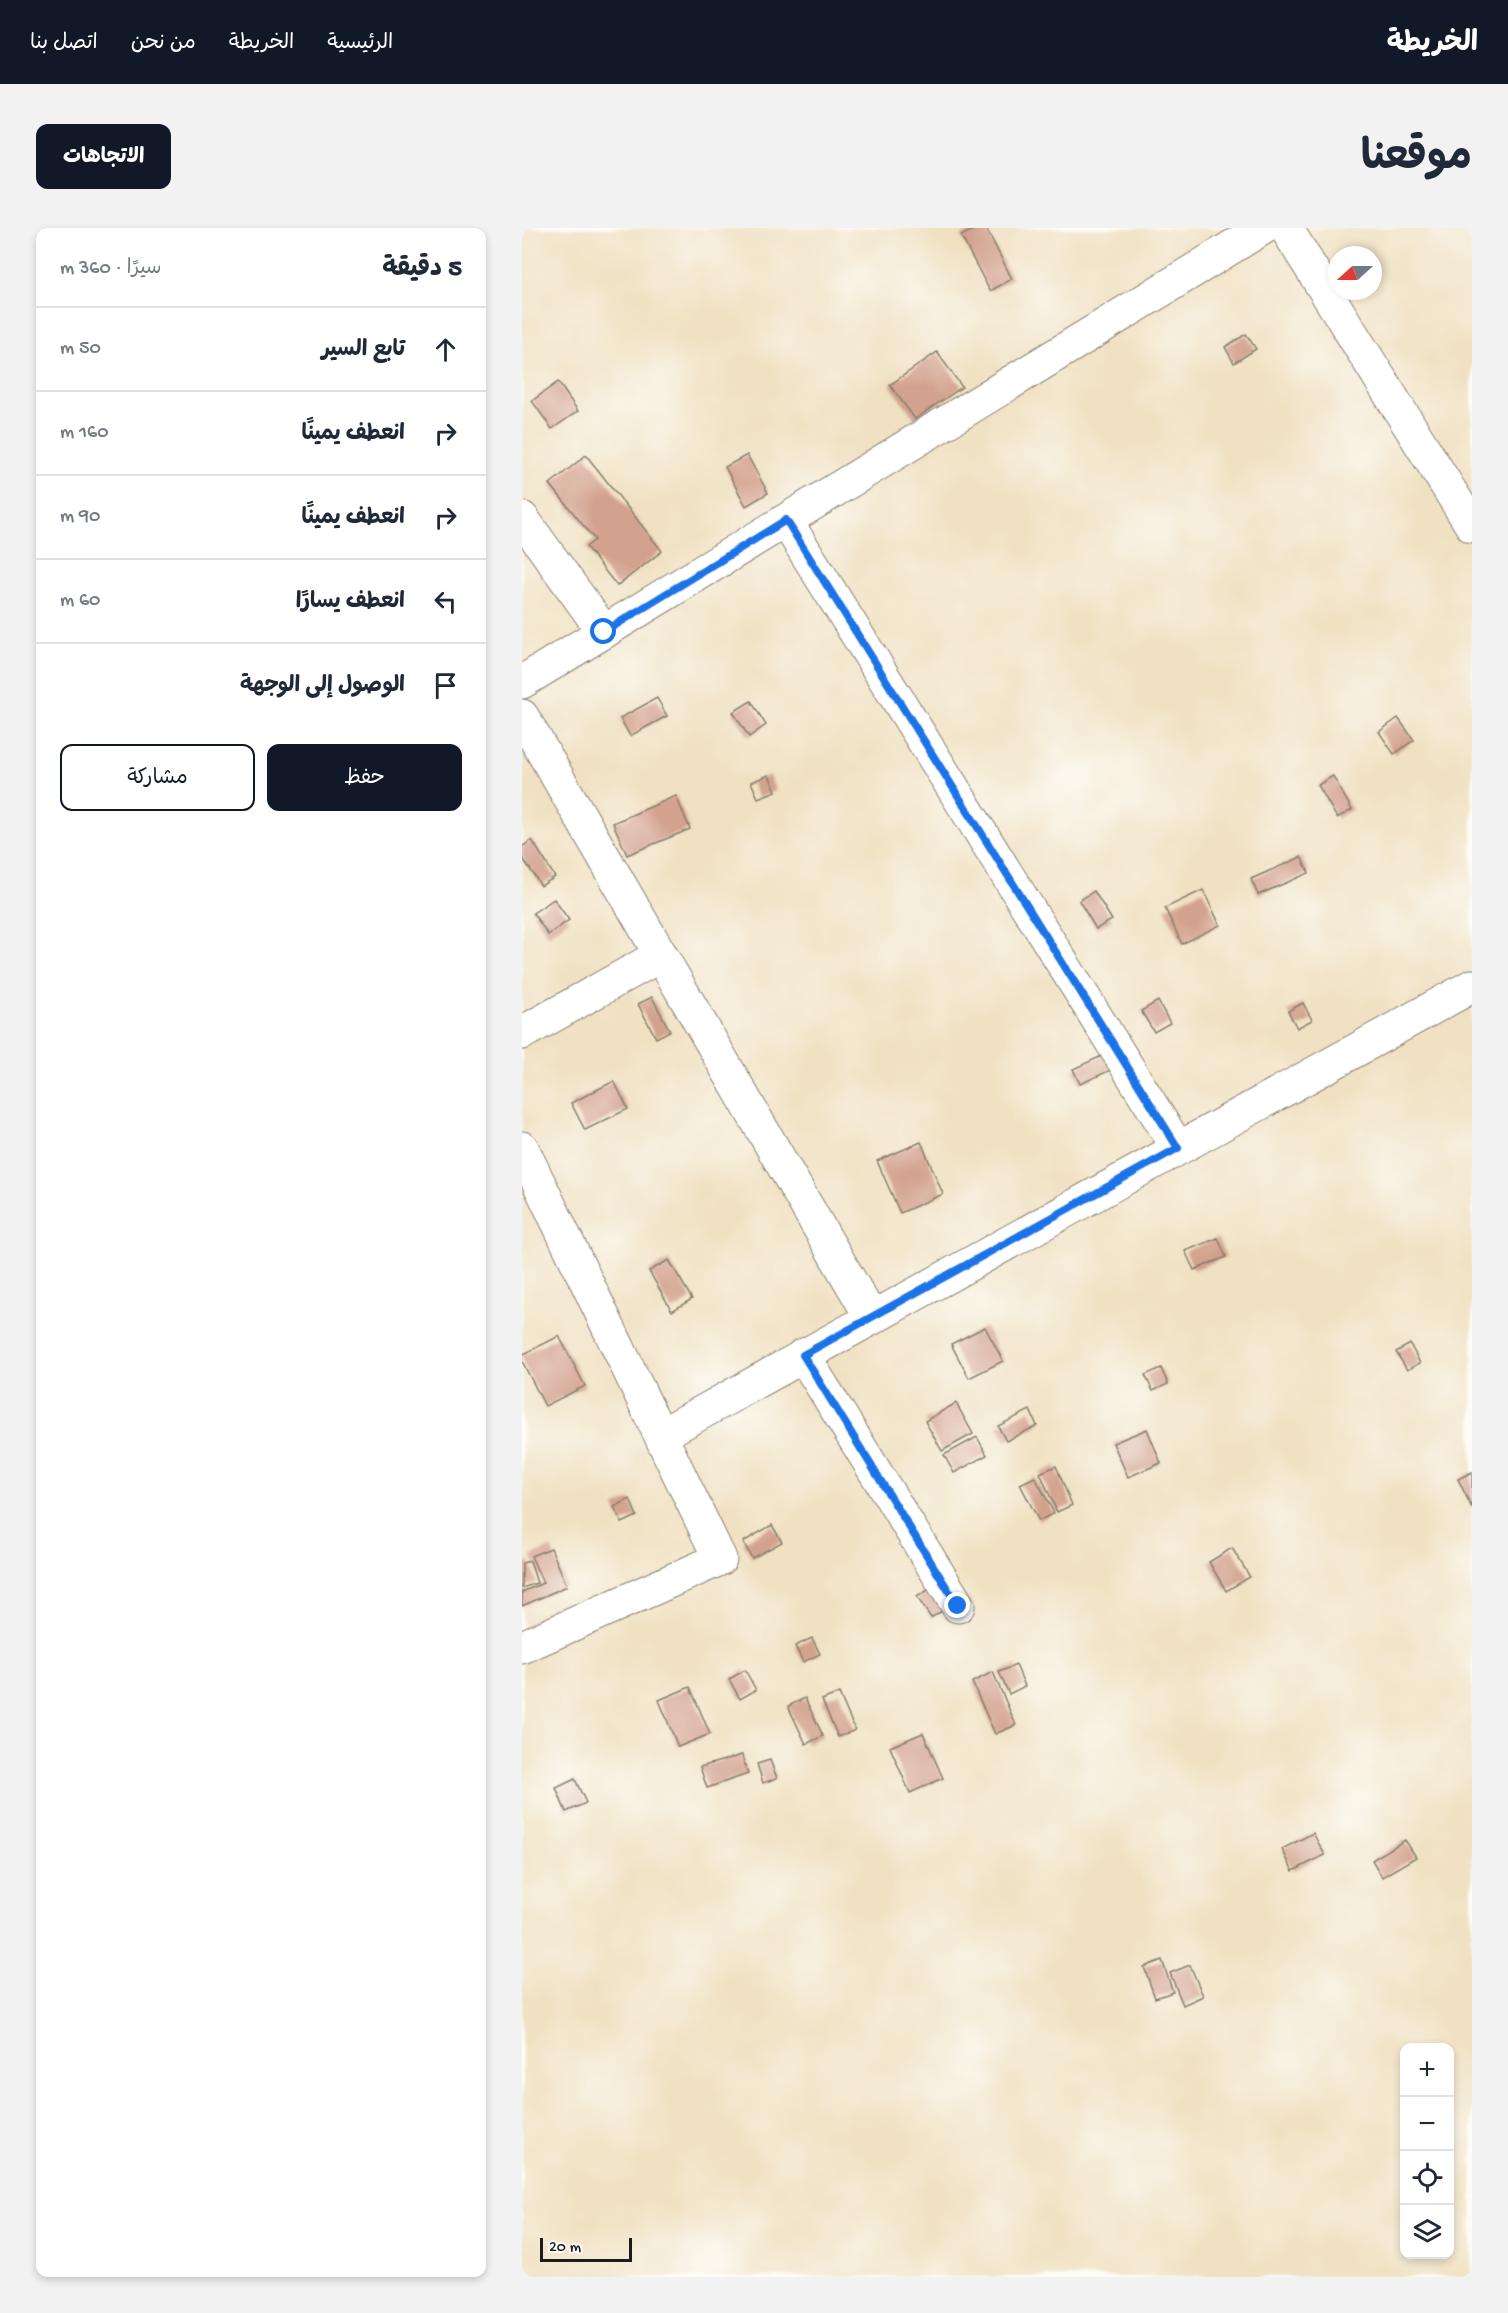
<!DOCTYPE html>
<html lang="ar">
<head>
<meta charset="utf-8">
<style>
	body { margin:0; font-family:"Gochi Hand","Playpen Sans Arabic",sans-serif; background:#f2f2f3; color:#1f2937; direction:rtl }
	.controls { position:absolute; right:18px; bottom:18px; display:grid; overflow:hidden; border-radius:12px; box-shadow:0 3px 9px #0003 }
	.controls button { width:54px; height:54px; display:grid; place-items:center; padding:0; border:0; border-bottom:2px solid #e0e1e3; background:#fff; color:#1f2937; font:30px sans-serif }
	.compass { position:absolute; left:806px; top:18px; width:54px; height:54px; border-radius:50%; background:#fff; box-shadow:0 3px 9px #0003; rotate:249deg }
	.scale { position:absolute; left:18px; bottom:15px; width:92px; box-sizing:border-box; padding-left:6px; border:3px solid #1c1c1c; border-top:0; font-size:16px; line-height:21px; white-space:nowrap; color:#1c1c1c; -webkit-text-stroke:4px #fdfcf7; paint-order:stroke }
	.stop { position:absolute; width:18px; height:18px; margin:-14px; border:4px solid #1a73e8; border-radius:50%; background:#fff }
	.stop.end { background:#1a73e8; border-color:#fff; box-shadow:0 2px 6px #0008 }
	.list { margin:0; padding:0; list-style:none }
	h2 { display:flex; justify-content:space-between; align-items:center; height:78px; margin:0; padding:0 24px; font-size:26px }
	h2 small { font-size:20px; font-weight:400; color:#747a83 }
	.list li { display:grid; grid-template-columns:39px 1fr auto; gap:18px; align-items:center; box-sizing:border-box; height:84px; padding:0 24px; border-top:2px solid #e0e1e3 }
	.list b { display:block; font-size:22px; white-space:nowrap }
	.list em { font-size:20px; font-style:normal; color:#747a83 }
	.actions { display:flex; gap:12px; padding:18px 24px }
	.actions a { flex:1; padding:14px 0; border:2px solid #111827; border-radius:12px; text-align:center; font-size:21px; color:#111827 }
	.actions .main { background:#111827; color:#fff }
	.icon { flex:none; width:33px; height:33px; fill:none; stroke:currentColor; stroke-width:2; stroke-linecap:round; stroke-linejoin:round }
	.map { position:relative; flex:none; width:950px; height:2049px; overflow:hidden; direction:ltr; border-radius:12px }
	header { display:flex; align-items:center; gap:36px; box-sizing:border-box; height:84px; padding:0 30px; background:#111827; color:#fff }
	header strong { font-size:28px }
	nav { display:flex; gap:33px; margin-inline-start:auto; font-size:21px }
	.intro { display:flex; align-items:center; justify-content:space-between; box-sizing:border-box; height:144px; padding:0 36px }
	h1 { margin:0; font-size:42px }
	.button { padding:15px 27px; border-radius:12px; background:#111827; color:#fff; font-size:21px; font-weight:700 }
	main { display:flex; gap:36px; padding:0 36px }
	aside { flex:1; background:#fff; border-radius:12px; box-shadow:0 3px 9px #0003 }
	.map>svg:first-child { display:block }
	.building { fill:#d3a28e }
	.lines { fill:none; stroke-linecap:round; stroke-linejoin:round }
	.street-casing { stroke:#867e6f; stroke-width:35 }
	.street { stroke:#fff; stroke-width:33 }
	.route { stroke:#1a73e8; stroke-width:8 }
</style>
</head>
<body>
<header>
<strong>الخريطة</strong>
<nav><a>الرئيسية</a><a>الخريطة</a><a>من نحن</a><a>اتصل بنا</a></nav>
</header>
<div class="intro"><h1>موقعنا</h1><a class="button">الاتجاهات</a></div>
<main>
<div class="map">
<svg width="950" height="2049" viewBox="0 0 950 2049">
	<rect width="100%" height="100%" fill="#fdfcf7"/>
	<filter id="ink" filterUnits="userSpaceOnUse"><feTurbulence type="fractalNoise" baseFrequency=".0167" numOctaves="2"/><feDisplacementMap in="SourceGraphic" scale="12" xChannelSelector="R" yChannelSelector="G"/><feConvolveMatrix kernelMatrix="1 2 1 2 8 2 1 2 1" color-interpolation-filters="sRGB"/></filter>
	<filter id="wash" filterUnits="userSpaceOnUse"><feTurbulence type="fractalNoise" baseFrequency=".008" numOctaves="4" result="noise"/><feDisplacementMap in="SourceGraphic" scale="24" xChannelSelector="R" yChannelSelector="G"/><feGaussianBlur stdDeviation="1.35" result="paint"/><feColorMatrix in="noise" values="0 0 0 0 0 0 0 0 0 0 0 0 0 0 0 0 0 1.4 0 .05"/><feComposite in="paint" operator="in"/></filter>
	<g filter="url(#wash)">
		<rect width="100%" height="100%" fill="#f0e1c2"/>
		<g id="blocks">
			<!-- building -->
			<g class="building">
				<path d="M455,0H464L490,51L468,63L439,8Z"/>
				<path d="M724,106L734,121L712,135L703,119Z"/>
				<path d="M415,124L440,159L393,191L368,157Z"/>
				<path d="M36,154L56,183L30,201L10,173Z"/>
				<path d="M64,227L140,323L95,358L64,319L73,312L28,256Z"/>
				<path d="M225,227L246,265L224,278L203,239Z"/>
				<path d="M135,470L145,488L108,508L98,490Z"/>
				<path d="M229,473L244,497L227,509L211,484Z"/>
				<path d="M876,490L892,512L872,526L857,504Z"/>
				<path d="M247,547L254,563L236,570L229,554Z"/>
				<path d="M811,548L830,582L815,590L796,557Z"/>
				<path d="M154,568L168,601L105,627L91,595Z"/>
				<path d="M10,612L33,649L19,658L0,629V619Z"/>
				<path d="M779,629L787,645L736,667L729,651Z"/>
				<path d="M681,662L698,697L660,716L643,680Z"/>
				<path d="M572,663L590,692L574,701L557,673Z"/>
				<path d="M32,671L47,692L26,707L11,685Z"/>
				<path d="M130,769L148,803L134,810L116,776Z"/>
				<path d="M636,773L648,795L632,804L619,783Z"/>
				<path d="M781,775L790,792L775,800L766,783Z"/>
				<path d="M582,827L589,842L558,856L551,841Z"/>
				<path d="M92,853L106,881L63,902L49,875Z"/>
				<path d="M399,914L421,966L378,985L355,933Z"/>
				<path d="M696,1010L704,1029L672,1042L663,1023Z"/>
				<path d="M147,1032L170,1071L150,1083L127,1043Z"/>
				<path d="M463,1099L481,1133L447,1150L429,1116Z"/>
				<path d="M37,1108L63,1158L23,1178L0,1133V1127Z"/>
				<path d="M888,1116L898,1135L885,1142L874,1124Z"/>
				<path d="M639,1140L646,1156L631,1163L623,1147Z"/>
				<path d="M434,1175L451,1206L420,1223L403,1193Z"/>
				<path d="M508,1182L515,1198L484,1213L476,1198Z"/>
				<path d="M625,1201L639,1235L606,1249L591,1215Z"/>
				<path d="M455,1209L465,1227L432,1245L422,1227Z"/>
				<path d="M534,1238L550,1277L535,1284L518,1245Z"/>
				<path d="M950,1244V1280L936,1251Z"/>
				<path d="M513,1249L532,1285L517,1293L498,1256Z"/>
				<path d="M108,1271L115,1288L100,1295L92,1279Z"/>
				<path d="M250,1297L260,1314L230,1330L221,1314Z"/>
				<path d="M29,1320L45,1358L0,1378V1364L21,1355L9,1328Z"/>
				<path d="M710,1320L728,1349L704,1363L687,1334Z"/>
				<path d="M8,1333L15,1355L0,1360V1335Z"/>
				<path d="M409,1360L423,1381L409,1390L395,1369Z"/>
				<path d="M290,1410L298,1426L281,1434L273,1418Z"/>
				<path d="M494,1437L503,1458L487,1466L477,1444Z"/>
				<path d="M223,1442L234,1462L218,1471L207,1451Z"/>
				<path d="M471,1444L494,1497L473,1506L450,1454Z"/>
				<path d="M168,1459L188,1506L156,1519L137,1472Z"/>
				<path d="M317,1465L333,1502L316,1509L300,1472Z"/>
				<path d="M283,1470L301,1508L284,1516L266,1478Z"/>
				<path d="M401,1505L421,1550L388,1565L368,1519Z"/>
				<path d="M220,1527L226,1546L185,1560L178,1539Z"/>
				<path d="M248,1532L255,1550L241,1555L235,1536Z"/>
				<path d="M53,1551L64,1575L44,1584L34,1560Z"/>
				<path d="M791,1605L803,1627L771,1643L760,1621Z"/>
				<path d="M883,1612L894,1629L860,1649L850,1632Z"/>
				<path d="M640,1732L651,1764L633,1770L622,1739Z"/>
				<path d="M668,1737L681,1768L661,1777L648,1745Z"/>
			</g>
		</g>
	</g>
	<g filter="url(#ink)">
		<use href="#blocks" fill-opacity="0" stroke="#867e6f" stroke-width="1.5"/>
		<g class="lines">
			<!-- street casing -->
			<g class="street-casing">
				<g id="street">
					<path d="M764,0L950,298"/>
					<path d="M0,290L82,404"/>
					<path d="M264,293L656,920"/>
					<path d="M0,454L741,0"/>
					<path d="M0,488L349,1089"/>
					<path d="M0,805L139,727"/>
					<path d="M0,920L198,1331L0,1419"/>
					<path d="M281,1127L436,1378"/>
					<path d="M139,1207L950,758"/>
				</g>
			</g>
			<!-- street -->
			<use href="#street" class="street"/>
		</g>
	</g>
	<g class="lines" filter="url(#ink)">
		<!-- route -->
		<path class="route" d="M82,404L264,292L656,920L281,1127L436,1378"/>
	</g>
</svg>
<div class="controls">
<button>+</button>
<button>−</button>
<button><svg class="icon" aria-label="locate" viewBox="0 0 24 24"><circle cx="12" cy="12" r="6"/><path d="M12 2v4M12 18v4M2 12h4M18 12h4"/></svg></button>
<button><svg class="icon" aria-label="layers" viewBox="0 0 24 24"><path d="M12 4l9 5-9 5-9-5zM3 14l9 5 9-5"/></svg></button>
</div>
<svg class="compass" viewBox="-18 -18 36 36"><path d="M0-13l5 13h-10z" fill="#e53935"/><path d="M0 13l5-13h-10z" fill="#747a83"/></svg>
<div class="scale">20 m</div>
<div class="stop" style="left:82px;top:404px"></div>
<div class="stop end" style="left:436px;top:1378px"></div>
</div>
<aside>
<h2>5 دقيقة<small>سيرًا · 360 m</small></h2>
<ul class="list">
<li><svg class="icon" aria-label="ahead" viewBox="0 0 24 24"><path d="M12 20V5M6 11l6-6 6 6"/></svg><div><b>تابع السير</b></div><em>50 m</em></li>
<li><svg class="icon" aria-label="right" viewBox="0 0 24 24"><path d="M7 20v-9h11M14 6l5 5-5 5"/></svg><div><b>انعطف يمينًا</b></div><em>160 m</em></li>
<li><svg class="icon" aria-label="right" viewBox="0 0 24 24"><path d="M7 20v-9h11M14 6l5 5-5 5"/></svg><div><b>انعطف يمينًا</b></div><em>90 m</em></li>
<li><svg class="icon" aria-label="left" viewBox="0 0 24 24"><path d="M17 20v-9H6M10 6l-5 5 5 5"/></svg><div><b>انعطف يسارًا</b></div><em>60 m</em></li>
<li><svg class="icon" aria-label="arrive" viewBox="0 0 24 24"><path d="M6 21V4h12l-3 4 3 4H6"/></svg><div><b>الوصول إلى الوجهة</b></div></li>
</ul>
<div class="actions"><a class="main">حفظ</a><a>مشاركة</a></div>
</aside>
</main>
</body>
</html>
